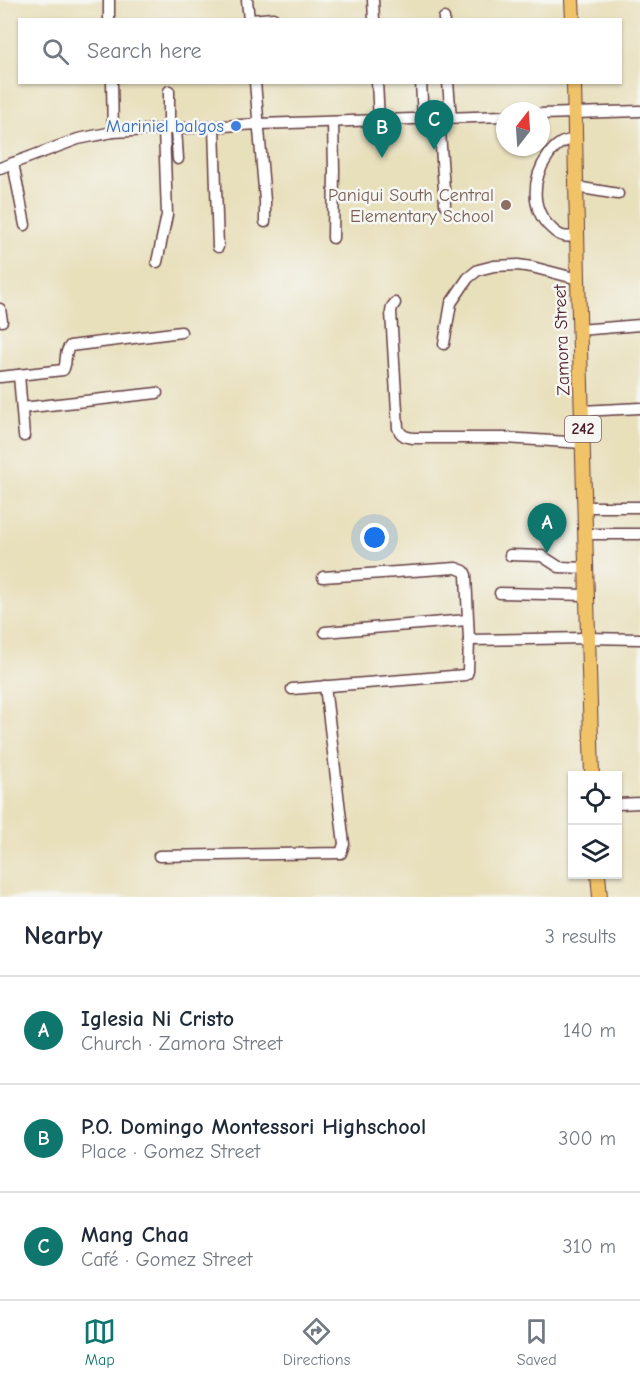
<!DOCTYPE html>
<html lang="en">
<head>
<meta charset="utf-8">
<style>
	body { margin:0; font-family:"Comic Neue",sans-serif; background:#f2f2f3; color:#1f2937 }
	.controls { position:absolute; right:18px; bottom:18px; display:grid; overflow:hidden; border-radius:0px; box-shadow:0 2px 4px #0004 }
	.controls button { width:54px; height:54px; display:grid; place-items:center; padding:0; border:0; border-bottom:2px solid #e0e1e3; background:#fff; color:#1f2937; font:30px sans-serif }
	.compass { position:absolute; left:496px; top:102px; width:54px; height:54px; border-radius:50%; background:#fff; box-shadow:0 2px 4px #0004; rotate:17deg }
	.you { position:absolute; left:375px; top:538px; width:21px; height:21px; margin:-15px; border:4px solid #fff; border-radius:50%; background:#1a73e8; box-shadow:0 0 0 9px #1a73e833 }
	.badge { display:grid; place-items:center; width:39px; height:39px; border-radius:50%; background:#0f766e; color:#fff; font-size:20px; font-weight:700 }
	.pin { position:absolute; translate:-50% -50px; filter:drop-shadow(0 2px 3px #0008) }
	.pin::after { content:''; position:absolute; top:32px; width:21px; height:18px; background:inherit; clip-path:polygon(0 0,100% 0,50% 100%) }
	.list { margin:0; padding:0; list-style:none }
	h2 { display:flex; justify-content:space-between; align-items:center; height:78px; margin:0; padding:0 24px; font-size:26px }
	h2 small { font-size:20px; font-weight:400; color:#747a83 }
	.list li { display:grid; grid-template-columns:39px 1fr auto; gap:18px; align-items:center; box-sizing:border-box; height:108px; padding:0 24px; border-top:2px solid #e0e1e3 }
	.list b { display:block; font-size:22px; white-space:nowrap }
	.list p { margin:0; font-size:20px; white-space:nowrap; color:#747a83 }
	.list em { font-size:20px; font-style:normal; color:#747a83 }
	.icon { flex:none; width:33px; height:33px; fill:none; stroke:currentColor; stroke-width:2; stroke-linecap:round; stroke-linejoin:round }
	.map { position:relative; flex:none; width:640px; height:897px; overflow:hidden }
	.search { position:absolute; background:#fff; box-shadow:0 2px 4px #0004; left:18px; right:18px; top:18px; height:66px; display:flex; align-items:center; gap:15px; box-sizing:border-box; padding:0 21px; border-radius:0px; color:#747a83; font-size:22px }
	.sheet { height:402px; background:#fff }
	nav { display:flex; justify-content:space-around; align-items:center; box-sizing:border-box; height:84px; border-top:2px solid #e0e1e3; background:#fff; font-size:16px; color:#747a83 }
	nav a { display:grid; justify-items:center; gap:3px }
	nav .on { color:#0f766e }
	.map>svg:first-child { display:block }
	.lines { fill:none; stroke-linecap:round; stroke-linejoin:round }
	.minor-casing { stroke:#623c41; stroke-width:13 }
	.major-casing { stroke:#623c41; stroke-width:16 }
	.minor { stroke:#fff; stroke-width:10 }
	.major { stroke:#f1c369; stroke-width:14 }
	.shop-dot { fill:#3f7fe0; stroke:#f6f6f2; stroke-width:2 }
	.education-dot { fill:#8d6e63; stroke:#f6f6f2; stroke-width:2 }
	.labels { text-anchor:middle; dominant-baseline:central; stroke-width:5; stroke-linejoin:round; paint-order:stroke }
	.shield { fill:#f6f6f2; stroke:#7e6067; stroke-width:1.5 }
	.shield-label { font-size:16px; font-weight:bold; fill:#4a1f2b }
	.shop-label { font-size:18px; fill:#366cbe; stroke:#f6f6f2; text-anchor:end }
	.education-label { font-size:18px; fill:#785e54; stroke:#f6f6f2; text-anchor:end }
	.street-label { font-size:18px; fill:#4a1f2b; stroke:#f6f6f2 }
</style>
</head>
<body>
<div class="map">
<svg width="640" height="897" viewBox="0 0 640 897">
	<rect width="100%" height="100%" fill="#f6f6f2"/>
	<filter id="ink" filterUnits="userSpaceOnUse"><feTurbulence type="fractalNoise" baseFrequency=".0167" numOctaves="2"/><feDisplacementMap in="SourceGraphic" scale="12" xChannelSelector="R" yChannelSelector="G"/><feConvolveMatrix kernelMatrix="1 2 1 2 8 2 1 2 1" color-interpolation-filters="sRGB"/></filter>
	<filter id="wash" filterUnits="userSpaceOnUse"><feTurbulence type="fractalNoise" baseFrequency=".008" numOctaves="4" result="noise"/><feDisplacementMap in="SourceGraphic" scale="24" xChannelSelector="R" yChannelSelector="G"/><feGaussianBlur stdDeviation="1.35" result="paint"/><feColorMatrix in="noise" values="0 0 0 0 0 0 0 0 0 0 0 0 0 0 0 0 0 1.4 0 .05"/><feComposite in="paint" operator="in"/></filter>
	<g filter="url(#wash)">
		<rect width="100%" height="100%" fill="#e8dfbb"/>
	</g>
	<g filter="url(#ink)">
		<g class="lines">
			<!-- minor casing -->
			<g class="minor-casing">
				<g id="minor">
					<path d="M109,0V20"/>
					<path d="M247,0L249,20"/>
					<path d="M373,0L374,20"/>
					<path d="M444,18V20"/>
					<path d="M251,20L273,18"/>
					<path d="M112,82L113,132"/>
					<path d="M255,82L265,201V222"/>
					<path d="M377,82L379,121"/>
					<path d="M421,82L423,119"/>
					<path d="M448,82L451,118"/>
					<path d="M541,114L640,111"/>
					<path d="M439,118L445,204"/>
					<path d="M333,122L334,170L333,238"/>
					<path d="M214,127L218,247"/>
					<path d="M169,129V91"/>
					<path d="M176,129L178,159"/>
					<path d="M575,139C571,140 565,141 561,143C556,146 551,151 548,156C532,178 530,209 551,228C554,231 559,235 563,236C567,237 573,236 577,236"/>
					<path d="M13,163L25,225"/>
					<path d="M0,168L78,139L113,132L259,124L505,116"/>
					<path d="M576,187L618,194"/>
					<path d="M157,262L167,215L164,129"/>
					<path d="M395,303L392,307L391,312L398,428C401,436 406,437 413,438H505L583,443"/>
					<path d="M0,309L2,321"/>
					<path d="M579,330L640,325"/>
					<path d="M444,344L451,303L468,278L478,270L494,266L518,265L532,267L578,279"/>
					<path d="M19,375L24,436"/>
					<path d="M0,377L63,370C68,363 63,353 70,346L181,332"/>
					<path d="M22,408L157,393"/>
					<path d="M582,411L640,408"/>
					<path d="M584,507H640"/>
					<path d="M585,534H640"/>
					<path d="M510,555L542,556L559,567L586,568"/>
					<path d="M500,593L586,595"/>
					<path d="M325,632L467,620"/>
					<path d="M469,640L587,638L640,639"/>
					<path d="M292,689L465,675L467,674L468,671L469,640L466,575L464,571L456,568L323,577"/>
					<path d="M618,804L640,803"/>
					<path d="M159,856L341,853L344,844L325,686"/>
				</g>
			</g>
			<!-- major casing -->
			<g class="major-casing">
				<g id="major">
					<path d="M572,0L573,20"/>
					<path d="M574,82L578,279L592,776"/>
					<path d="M598,874L600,897"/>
				</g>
			</g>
			<!-- minor -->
			<use href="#minor" class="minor"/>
			<!-- major -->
			<use href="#major" class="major"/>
		</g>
	</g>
	<!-- markers -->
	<circle class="shop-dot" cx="236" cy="126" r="6"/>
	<circle class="education-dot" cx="506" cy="205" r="6"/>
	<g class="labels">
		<!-- shield labels -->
		<rect class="shield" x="565" y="416" width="36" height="26" rx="4.5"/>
		<g class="shield-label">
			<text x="583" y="429">242</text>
		</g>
		<!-- shop labels -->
		<g class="shop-label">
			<text x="224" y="126">Mariniel balgos</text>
		</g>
		<!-- education labels -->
		<g class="education-label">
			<text x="494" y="195">Paniqui South Central<tspan x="494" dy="21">Elementary School</tspan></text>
		</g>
		<!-- street labels -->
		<g class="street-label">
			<text transform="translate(562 340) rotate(-92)">Zamora Street</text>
		</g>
	</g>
</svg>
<div class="controls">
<button><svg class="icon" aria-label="locate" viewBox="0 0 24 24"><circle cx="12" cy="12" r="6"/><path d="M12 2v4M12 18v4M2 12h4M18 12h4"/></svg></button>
<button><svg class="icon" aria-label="layers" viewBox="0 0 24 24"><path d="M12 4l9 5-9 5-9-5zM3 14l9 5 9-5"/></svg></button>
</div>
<svg class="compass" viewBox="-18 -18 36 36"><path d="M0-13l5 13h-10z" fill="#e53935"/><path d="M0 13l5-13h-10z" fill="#747a83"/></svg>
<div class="you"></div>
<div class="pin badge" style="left:547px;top:553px">A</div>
<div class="pin badge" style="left:382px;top:158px">B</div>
<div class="pin badge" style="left:434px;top:150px">C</div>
<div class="search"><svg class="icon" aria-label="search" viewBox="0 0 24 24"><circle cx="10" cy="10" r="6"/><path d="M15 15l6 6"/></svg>Search here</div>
</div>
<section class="sheet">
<h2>Nearby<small>3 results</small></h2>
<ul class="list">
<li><span class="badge">A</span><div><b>Iglesia Ni Cristo</b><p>Church · Zamora Street</p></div><em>140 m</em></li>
<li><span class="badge">B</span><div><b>P.O. Domingo Montessori Highschool</b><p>Place · Gomez Street</p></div><em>300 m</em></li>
<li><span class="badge">C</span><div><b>Mang Chaa</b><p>Café · Gomez Street</p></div><em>310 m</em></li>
</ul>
</section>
<nav>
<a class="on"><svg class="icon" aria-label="map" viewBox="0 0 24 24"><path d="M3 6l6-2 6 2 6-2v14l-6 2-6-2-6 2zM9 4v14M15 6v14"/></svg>Map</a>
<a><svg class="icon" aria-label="directions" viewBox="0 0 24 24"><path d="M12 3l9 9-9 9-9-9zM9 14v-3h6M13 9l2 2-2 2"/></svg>Directions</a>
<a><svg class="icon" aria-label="saved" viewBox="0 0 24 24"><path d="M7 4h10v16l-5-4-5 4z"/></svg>Saved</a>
</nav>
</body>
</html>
